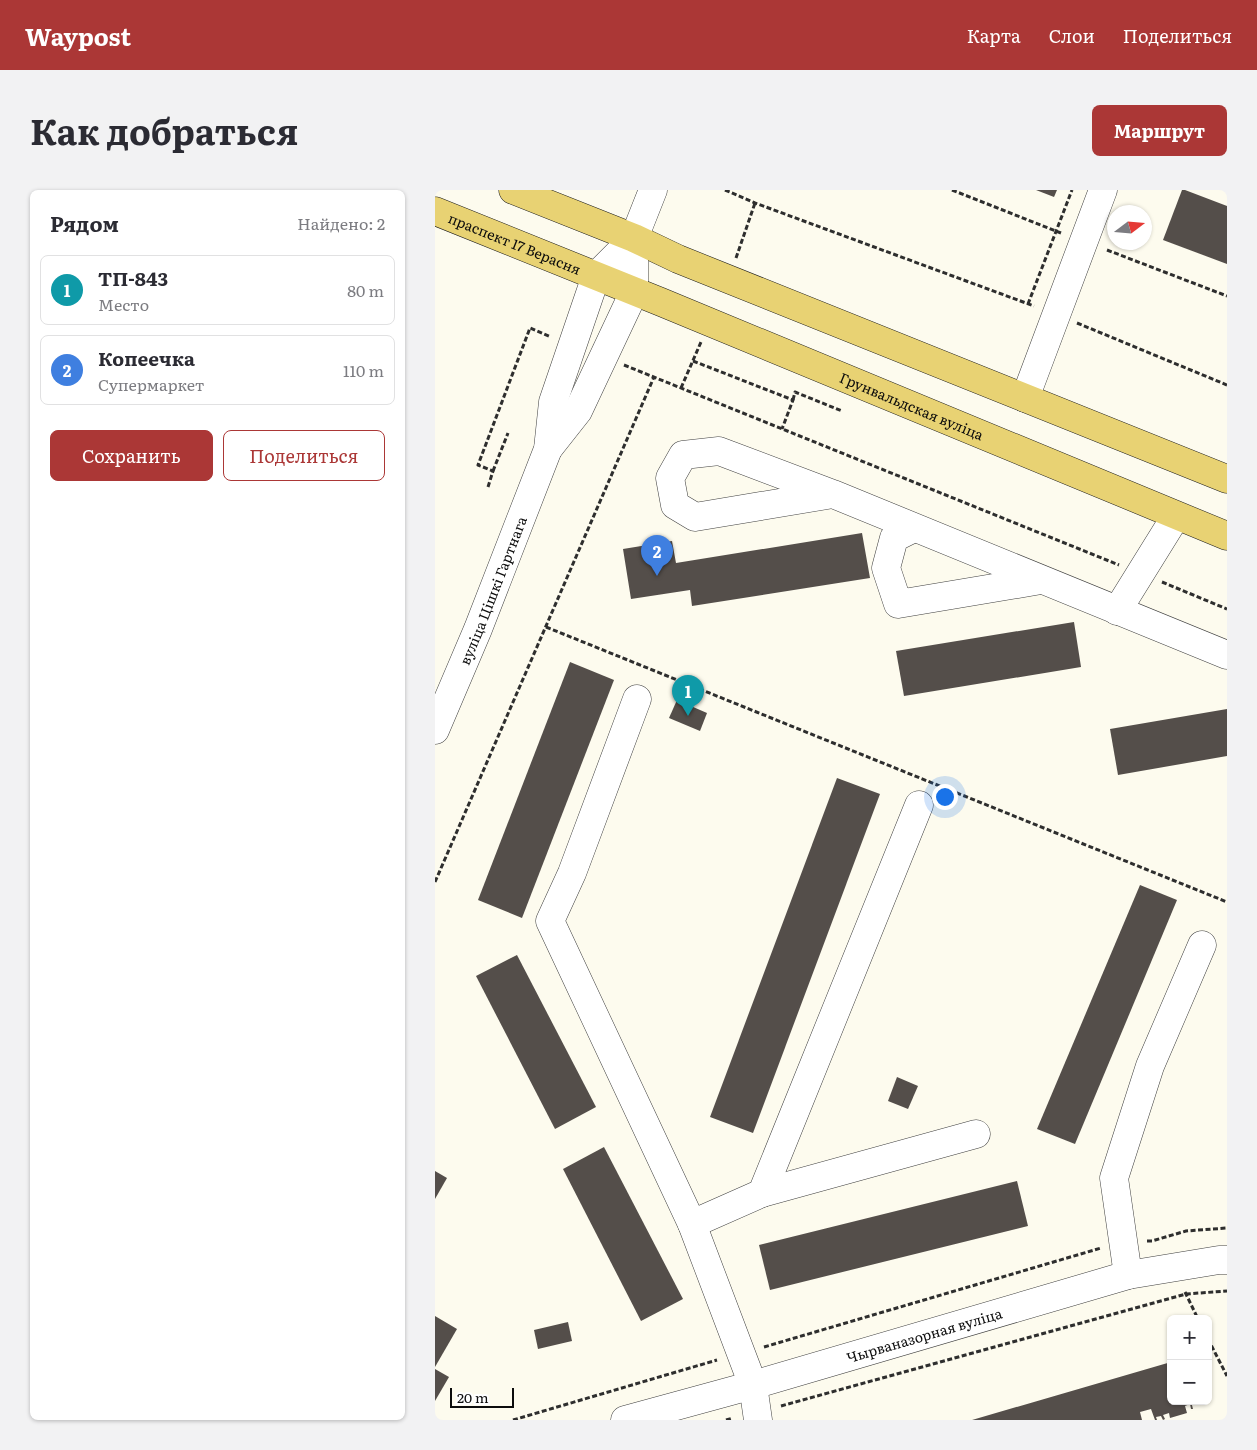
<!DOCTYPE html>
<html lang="ru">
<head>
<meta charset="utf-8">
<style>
	body { margin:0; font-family:Literata,serif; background:#f2f2f3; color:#2b2b33 }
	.controls { position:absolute; right:15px; bottom:15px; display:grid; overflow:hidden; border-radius:8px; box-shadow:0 1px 4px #0004 }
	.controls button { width:45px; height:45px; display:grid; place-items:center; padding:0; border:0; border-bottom:1px solid #e1e1e2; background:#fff; color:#2b2b33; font:25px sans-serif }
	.compass { position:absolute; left:672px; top:15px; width:45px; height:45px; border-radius:50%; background:#fff; box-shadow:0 1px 4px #0004; rotate:74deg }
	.scale { position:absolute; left:15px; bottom:12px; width:64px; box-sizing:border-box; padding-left:5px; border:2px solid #0c0c0c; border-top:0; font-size:14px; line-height:18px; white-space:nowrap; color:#0c0c0c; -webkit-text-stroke:4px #fff; paint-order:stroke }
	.you { position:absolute; left:509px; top:606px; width:18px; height:18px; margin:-12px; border:4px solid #fff; border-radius:50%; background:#1a73e8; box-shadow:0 0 0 8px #1a73e833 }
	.badge { display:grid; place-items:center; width:32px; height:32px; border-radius:50%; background:#ab3736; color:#fff; font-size:16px; font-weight:700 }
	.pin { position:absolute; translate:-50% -41px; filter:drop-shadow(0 1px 2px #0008) }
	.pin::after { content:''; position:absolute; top:26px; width:18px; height:15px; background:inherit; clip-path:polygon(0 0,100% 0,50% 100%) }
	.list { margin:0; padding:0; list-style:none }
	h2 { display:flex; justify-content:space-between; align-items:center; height:65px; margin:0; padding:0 20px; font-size:21px }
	h2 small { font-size:16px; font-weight:400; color:#7c7c81 }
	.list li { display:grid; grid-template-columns:32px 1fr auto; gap:15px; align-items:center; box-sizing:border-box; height:70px; margin:0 10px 10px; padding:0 10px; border:1px solid #e1e1e2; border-radius:8px }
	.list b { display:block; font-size:19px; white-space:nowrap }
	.list p { margin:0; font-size:16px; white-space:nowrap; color:#7c7c81 }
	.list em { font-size:16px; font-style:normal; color:#7c7c81 }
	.actions { display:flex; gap:10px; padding:15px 20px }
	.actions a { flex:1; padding:11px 0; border:1px solid #ab3736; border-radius:8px; text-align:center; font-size:18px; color:#ab3736 }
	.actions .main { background:#ab3736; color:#fff }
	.map { position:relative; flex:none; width:792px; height:1230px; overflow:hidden; border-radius:8px }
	header { display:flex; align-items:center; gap:30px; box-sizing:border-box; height:70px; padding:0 25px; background:#ab3736; color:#fff }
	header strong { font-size:24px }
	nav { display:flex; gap:28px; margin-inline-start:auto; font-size:18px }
	.intro { display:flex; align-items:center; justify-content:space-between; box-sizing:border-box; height:120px; padding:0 30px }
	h1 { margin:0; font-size:35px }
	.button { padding:12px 22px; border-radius:8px; background:#ab3736; color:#fff; font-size:18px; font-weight:700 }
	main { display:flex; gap:30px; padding:0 30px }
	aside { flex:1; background:#fff; border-radius:8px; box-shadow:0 1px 4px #0004 }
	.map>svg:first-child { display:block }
	.building { fill:#544e4a }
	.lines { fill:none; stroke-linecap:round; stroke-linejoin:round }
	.minor-casing { stroke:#3f3f3f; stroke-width:29 }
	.major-casing { stroke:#1d1d1d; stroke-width:29 }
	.path { stroke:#2e2e2e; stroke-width:3; stroke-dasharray:5 2.5; stroke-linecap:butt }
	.minor { stroke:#fff; stroke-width:28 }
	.major { stroke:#e8d273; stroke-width:28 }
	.labels { text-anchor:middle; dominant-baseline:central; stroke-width:5; stroke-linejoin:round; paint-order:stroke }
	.street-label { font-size:14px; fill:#0c0c0c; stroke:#fff }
</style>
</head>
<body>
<header>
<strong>Waypost</strong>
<nav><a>Карта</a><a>Слои</a><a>Поделиться</a></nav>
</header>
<div class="intro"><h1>Как добраться</h1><a class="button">Маршрут</a></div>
<main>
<aside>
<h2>Рядом<small>Найдено: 2</small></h2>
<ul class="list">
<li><span class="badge" style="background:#0f9aa8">1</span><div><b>ТП-843</b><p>Место</p></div><em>80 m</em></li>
<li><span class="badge" style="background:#3f7fe0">2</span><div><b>Копеечка</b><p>Супермаркет</p></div><em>110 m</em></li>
</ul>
<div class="actions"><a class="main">Сохранить</a><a>Поделиться</a></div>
</aside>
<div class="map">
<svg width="792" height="1230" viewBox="0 0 792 1230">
	<rect width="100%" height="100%" fill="#fdfbee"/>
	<!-- building -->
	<g class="building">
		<path d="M601,0H622L619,7Z"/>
		<path d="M747,0H750L792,16V74L728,50Z"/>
		<path d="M427,343L435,388L257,416L255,400L196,409L188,359L237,351L241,373Z"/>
		<path d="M639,432L646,477L469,506L461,461Z"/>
		<path d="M135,472L179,490L87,728L43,710Z"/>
		<path d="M242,510L272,523L265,541L234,528Z"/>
		<path d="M792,519V566L683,585L675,539Z"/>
		<path d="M402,588L445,604L318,943L275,927Z"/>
		<path d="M705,695L742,710L640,954L602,939Z"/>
		<path d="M82,765L161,917L120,939L41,786Z"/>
		<path d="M462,887L483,896L473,919L453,911Z"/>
		<path d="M169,957L248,1109L206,1131L128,979Z"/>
		<path d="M0,981L12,988L0,1009Z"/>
		<path d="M582,991L593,1036L335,1100L324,1055Z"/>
		<path d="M0,1126L22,1139L0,1177Z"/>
		<path d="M133,1132L137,1151L103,1159L99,1140Z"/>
		<path d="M736,1172V1211H756L758,1219H756L755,1214L750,1216L752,1223L735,1228L734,1223L728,1225L730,1229L728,1230L726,1226L721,1227L722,1230H720L716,1219L705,1222L707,1230H537Z"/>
		<path d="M0,1179L14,1187L0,1211Z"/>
	</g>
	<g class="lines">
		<!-- minor casing -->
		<g class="minor-casing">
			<g id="minor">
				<path d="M590,208L668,0"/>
				<path d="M113,259L143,221L199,102V48L218,0"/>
				<path d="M398,304L260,327L240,315L235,288L248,265L284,261L398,304L792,465"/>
				<path d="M479,338L459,348L451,378L463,414L606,390"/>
				<path d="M682,421L741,326"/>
				<path d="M202,509L137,683L115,731L257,1034L318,1195L323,1230"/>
				<path id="s1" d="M0,540L43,439L113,259L118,212L161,86L199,48"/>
				<path d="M327,1003L541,944"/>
				<path d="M257,1034L327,1003L484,615"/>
				<path d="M693,1085L679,988L715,876L767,755"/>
				<path id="s2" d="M190,1230L318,1195L693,1085L784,1070H792"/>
			</g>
		</g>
		<!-- major casing -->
		<g class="major-casing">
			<g id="major">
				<path d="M78,0L199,48L243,69L792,289"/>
				<path id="s3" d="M0,21L226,112L792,346"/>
			</g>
		</g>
		<!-- path -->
		<g class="path">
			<path d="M290,0L320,13L599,116"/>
			<path d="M517,0L626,43"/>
			<path d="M672,60L792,106"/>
			<path d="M301,68L320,13"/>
			<path d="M593,114L637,0"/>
			<path d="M642,133L792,195"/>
			<path d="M258,171L358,210L347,239"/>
			<path d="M189,175L684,375"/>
			<path d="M246,198L266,152"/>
			<path d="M358,210L360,202L407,221"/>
			<path d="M58,281L73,243"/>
			<path d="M53,297L58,281L43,275L95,138L116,147"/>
			<path d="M727,392L792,419"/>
			<path d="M111,437L792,712"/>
			<path d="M0,692L219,187"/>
			<path d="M712,1051H717L751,1041L792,1038"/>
			<path d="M750,1102L763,1129"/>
			<path d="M773,1149L792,1186"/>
			<path d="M329,1157L666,1058"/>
			<path d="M346,1216L751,1104L792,1101"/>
			<path d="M78,1230L282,1170"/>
			<path d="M291,1230L298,1228"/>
		</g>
		<!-- minor -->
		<use href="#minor" class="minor"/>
		<!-- major -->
		<use href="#major" class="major"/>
	</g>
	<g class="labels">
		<!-- street labels -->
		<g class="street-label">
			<text stroke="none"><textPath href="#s3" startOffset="86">праспект 17 Верасня</textPath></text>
			<text stroke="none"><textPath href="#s3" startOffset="515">Грунвальдская вуліца</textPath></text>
			<text stroke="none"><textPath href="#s1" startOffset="151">вуліца Цішкі Гартнага</textPath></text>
			<text stroke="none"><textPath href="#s2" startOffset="311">Чырваназорная вуліца</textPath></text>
		</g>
	</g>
</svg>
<div class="controls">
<button>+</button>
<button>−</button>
</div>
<svg class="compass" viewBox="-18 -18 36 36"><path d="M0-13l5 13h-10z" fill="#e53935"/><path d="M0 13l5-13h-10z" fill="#7c7c81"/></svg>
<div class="scale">20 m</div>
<div class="you"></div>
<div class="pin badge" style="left:253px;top:526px;background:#0f9aa8">1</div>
<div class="pin badge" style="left:222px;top:386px;background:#3f7fe0">2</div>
</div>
</main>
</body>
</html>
